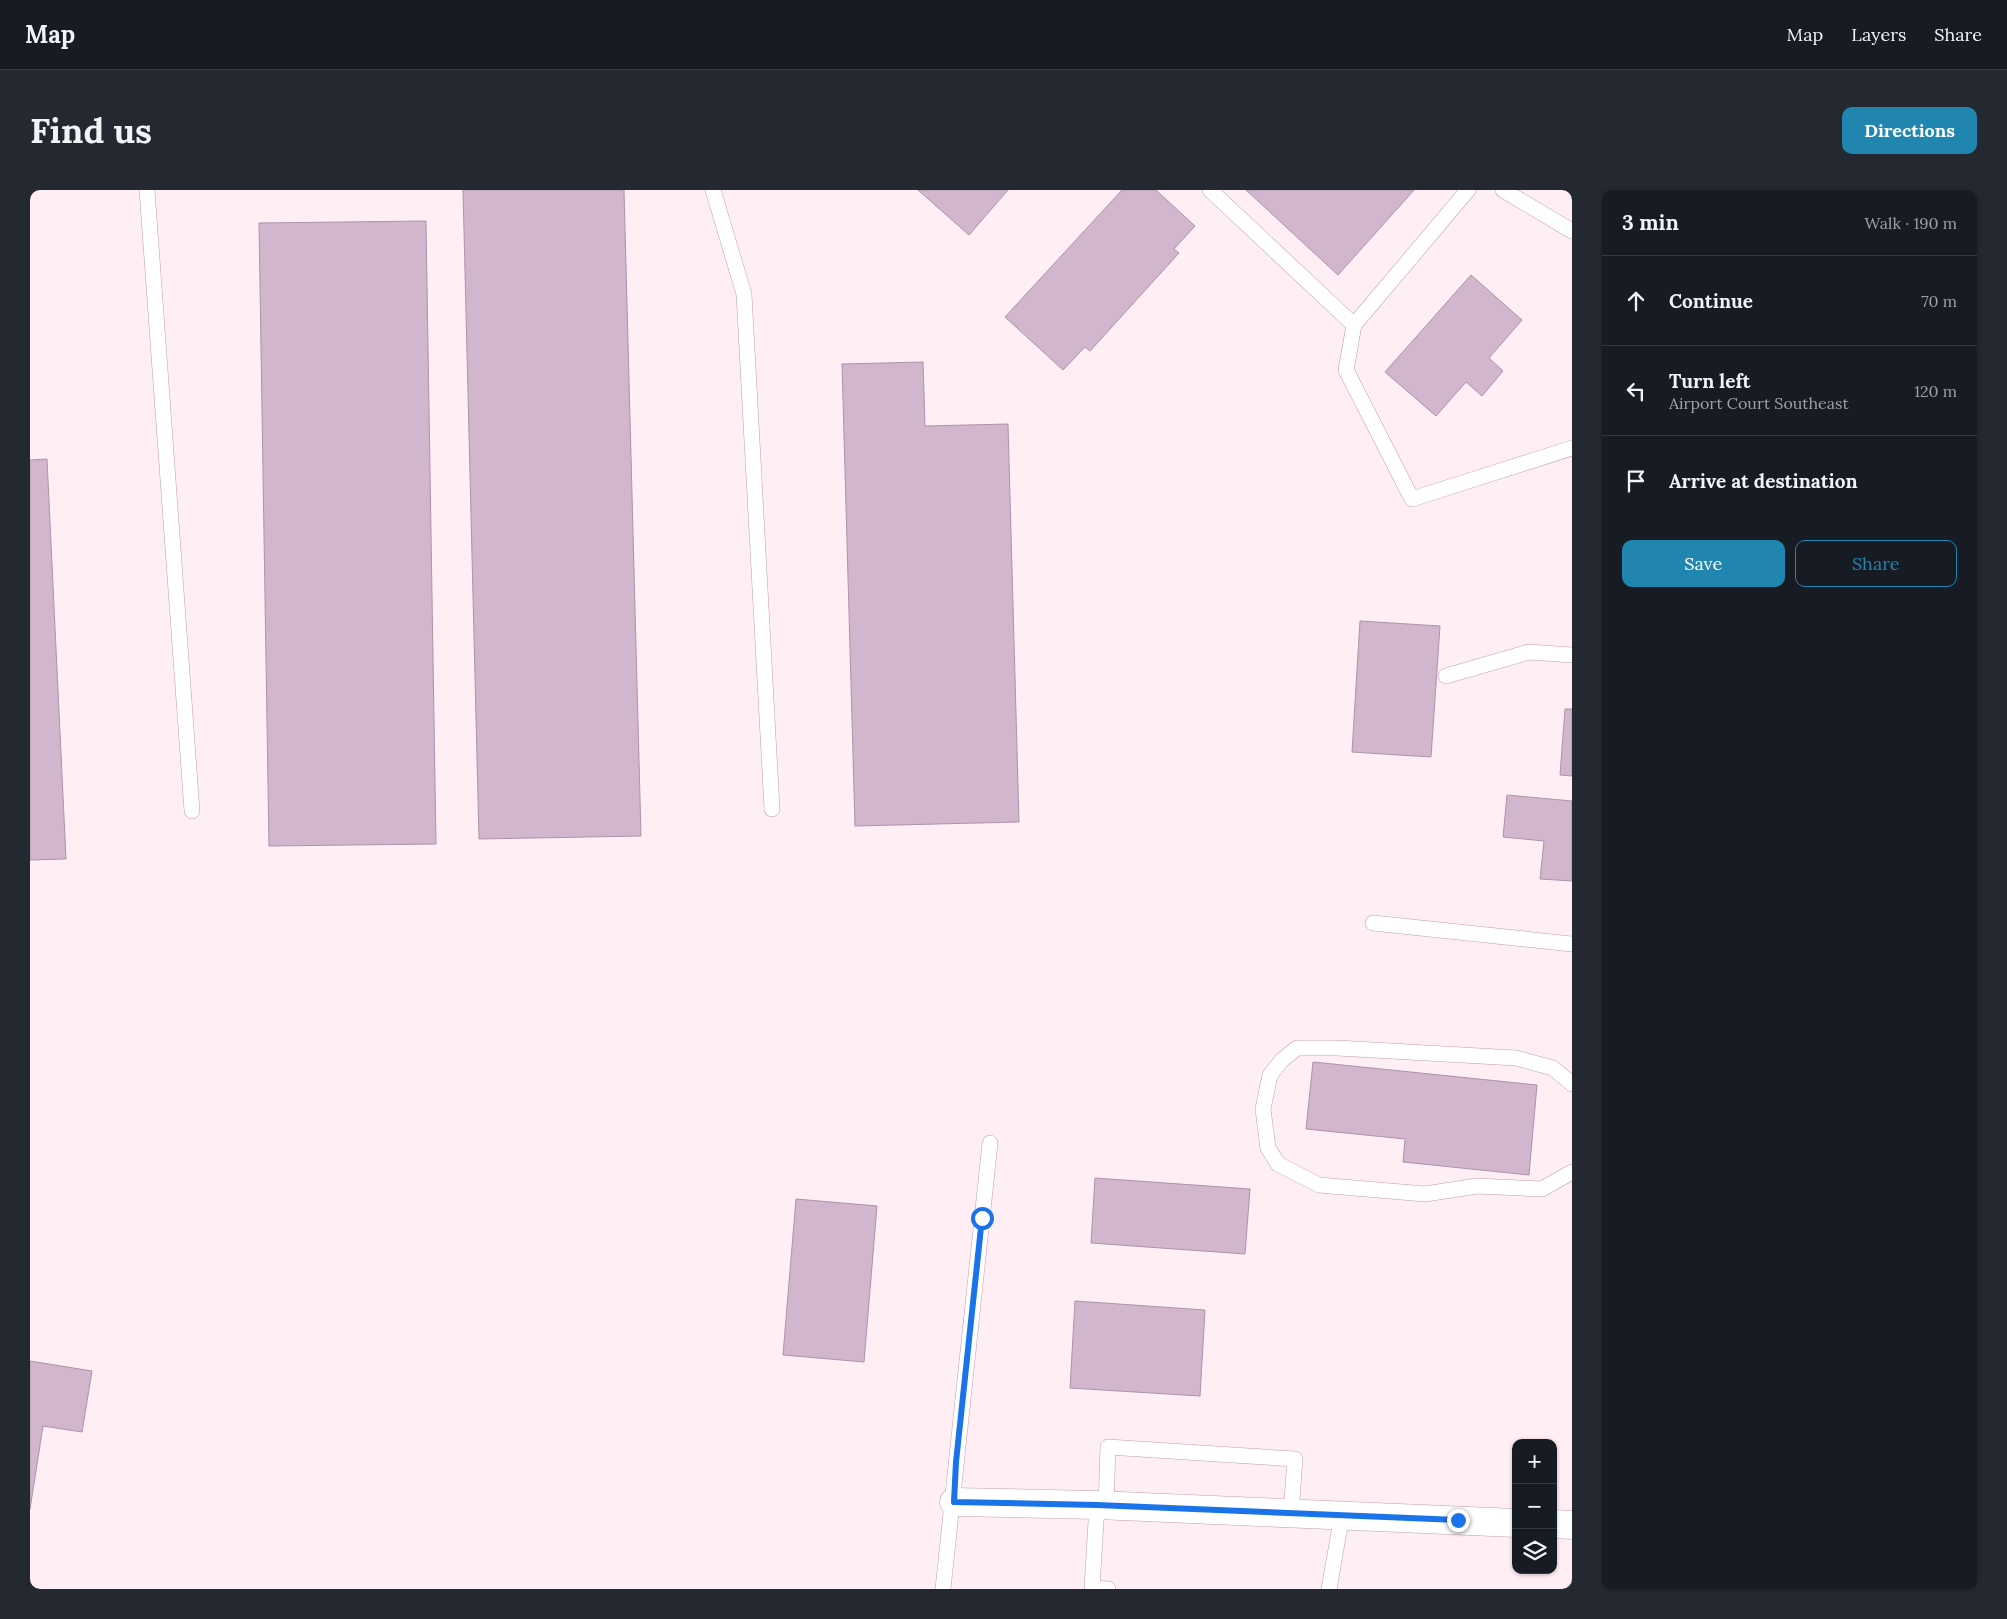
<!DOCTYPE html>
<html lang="en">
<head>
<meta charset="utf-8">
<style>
	body { margin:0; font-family:Lora,serif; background:#242831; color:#f1f3f6 }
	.controls { position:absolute; right:15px; bottom:15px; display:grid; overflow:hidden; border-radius:10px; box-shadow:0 1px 4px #0004 }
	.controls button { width:45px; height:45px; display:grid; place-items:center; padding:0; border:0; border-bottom:1px solid #363941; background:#171b24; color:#f1f3f6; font:25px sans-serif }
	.stop { position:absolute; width:15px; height:15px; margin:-11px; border:4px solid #1a73e8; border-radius:50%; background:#fff }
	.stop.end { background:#1a73e8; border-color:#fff; box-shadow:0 1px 5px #0008 }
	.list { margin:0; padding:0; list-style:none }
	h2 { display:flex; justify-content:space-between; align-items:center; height:65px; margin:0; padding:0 20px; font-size:21px }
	h2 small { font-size:16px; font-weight:400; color:#9ea1a6 }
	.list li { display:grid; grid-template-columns:32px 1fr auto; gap:15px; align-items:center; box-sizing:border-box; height:90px; padding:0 20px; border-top:1px solid #363941 }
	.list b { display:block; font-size:19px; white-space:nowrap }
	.list p { margin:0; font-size:16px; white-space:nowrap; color:#9ea1a6 }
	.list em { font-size:16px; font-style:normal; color:#9ea1a6 }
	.actions { display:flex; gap:10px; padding:15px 20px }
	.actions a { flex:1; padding:11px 0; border:1px solid #2086af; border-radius:10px; text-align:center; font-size:18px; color:#2086af }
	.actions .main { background:#2086af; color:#fff }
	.icon { flex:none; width:28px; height:28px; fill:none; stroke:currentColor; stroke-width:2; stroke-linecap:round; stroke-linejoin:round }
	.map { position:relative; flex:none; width:1542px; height:1399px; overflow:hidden; border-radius:10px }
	header { display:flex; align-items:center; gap:30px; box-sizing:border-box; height:70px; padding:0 25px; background:#171b24; border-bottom:1px solid #363941 }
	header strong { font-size:24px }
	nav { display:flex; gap:28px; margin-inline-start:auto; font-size:18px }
	.intro { display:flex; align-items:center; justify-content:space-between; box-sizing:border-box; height:120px; padding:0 30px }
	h1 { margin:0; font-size:35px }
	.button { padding:12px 22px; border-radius:10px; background:#2086af; color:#fff; font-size:18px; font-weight:700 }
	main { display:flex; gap:30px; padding:0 30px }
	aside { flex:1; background:#171b24; border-radius:10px; box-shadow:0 1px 4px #0004 }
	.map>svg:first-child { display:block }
	.building { fill:#d2b6ce; stroke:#ad92a9 }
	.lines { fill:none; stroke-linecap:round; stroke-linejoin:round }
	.service-casing { stroke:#c19daa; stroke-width:16 }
	.minor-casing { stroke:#c19daa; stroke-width:29 }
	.service { stroke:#fff; stroke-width:15 }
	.minor { stroke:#fff; stroke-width:28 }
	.route { stroke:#1a73e8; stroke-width:6 }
</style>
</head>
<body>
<header>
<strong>Map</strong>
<nav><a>Map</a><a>Layers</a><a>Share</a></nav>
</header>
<div class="intro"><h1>Find us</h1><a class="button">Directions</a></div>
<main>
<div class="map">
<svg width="1542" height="1399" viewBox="0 0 1542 1399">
	<rect width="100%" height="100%" fill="#ffeff4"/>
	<!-- building -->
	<g class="building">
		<path d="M433,0H594L611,646L449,649Z"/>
		<path d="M888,0H978L939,45Z"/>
		<path d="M1092,0H1126L1165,36L1144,59L1149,63L1060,161L1055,157L1033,180L975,127Z"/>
		<path d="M1216,0H1384L1308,85Z"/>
		<path d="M396,31L406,654L239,656L229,33Z"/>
		<path d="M1441,85L1492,130L1459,168L1473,181L1452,206L1436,192L1406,226L1355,182Z"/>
		<path d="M893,172L895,236L978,234L989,632L825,636L812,174Z"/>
		<path d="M17,269L36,669L0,670V270Z"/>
		<path d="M1330,431L1410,436L1401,567L1322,562Z"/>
		<path d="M1535,519H1542V586L1530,585Z"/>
		<path d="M1477,605L1542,611V691L1510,689L1514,651L1473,647Z"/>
		<path d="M1283,872L1507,895L1499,985L1373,972L1375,949L1276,939Z"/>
		<path d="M1065,988L1220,999L1215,1064L1061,1053Z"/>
		<path d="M766,1009L847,1016L834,1172L753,1165Z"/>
		<path d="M1045,1111L1175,1120L1170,1206L1040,1198Z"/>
		<path d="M0,1171L62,1181L52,1242L13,1236L0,1319Z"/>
	</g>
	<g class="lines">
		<!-- service casing -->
		<g class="service-casing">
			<g id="service">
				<path d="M117,0L162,621"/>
				<path d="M683,0L714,104L742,619"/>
				<path d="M1180,0L1324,135"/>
				<path d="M1438,0L1324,135L1316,180L1382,309L1542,258"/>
				<path d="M1473,0L1542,41"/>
				<path d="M1416,486L1499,462L1542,465"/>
				<path d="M1343,733L1542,754"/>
				<path d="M1542,894L1523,878L1486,868L1307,858H1267L1252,870L1240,885L1233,919L1238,958L1248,974L1289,995L1395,1004L1447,996L1512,999L1542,982"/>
				<path d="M1067,1315L1062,1398L1078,1399"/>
				<path d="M1076,1316L1078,1257L1265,1269L1261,1323"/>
				<path d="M913,1399L960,953"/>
				<path d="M1299,1399L1312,1325"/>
			</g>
		</g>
		<!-- minor casing -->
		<g class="minor-casing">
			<g id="minor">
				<path d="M924,1312L1067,1315L1486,1333"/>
				<path d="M1523,1334L1542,1335"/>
			</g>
		</g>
		<!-- service -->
		<use href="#service" class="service"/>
		<!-- minor -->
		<use href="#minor" class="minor"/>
	</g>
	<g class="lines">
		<!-- route -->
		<path class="route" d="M952,1028L926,1272L924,1312L1067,1315L1428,1330"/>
	</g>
</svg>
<div class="controls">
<button>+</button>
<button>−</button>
<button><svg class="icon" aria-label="layers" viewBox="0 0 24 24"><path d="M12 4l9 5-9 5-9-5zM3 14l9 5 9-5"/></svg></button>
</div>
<div class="stop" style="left:952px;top:1028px"></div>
<div class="stop end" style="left:1428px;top:1330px"></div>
</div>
<aside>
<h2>3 min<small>Walk · 190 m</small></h2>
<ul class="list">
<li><svg class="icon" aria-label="ahead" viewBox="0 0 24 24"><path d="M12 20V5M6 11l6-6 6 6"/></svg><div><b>Continue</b></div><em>70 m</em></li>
<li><svg class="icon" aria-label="left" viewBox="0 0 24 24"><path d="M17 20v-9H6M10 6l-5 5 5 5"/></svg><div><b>Turn left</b><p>Airport Court Southeast</p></div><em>120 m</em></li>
<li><svg class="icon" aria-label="arrive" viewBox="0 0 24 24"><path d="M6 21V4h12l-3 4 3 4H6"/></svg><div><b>Arrive at destination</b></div></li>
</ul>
<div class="actions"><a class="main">Save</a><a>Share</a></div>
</aside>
</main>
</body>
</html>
